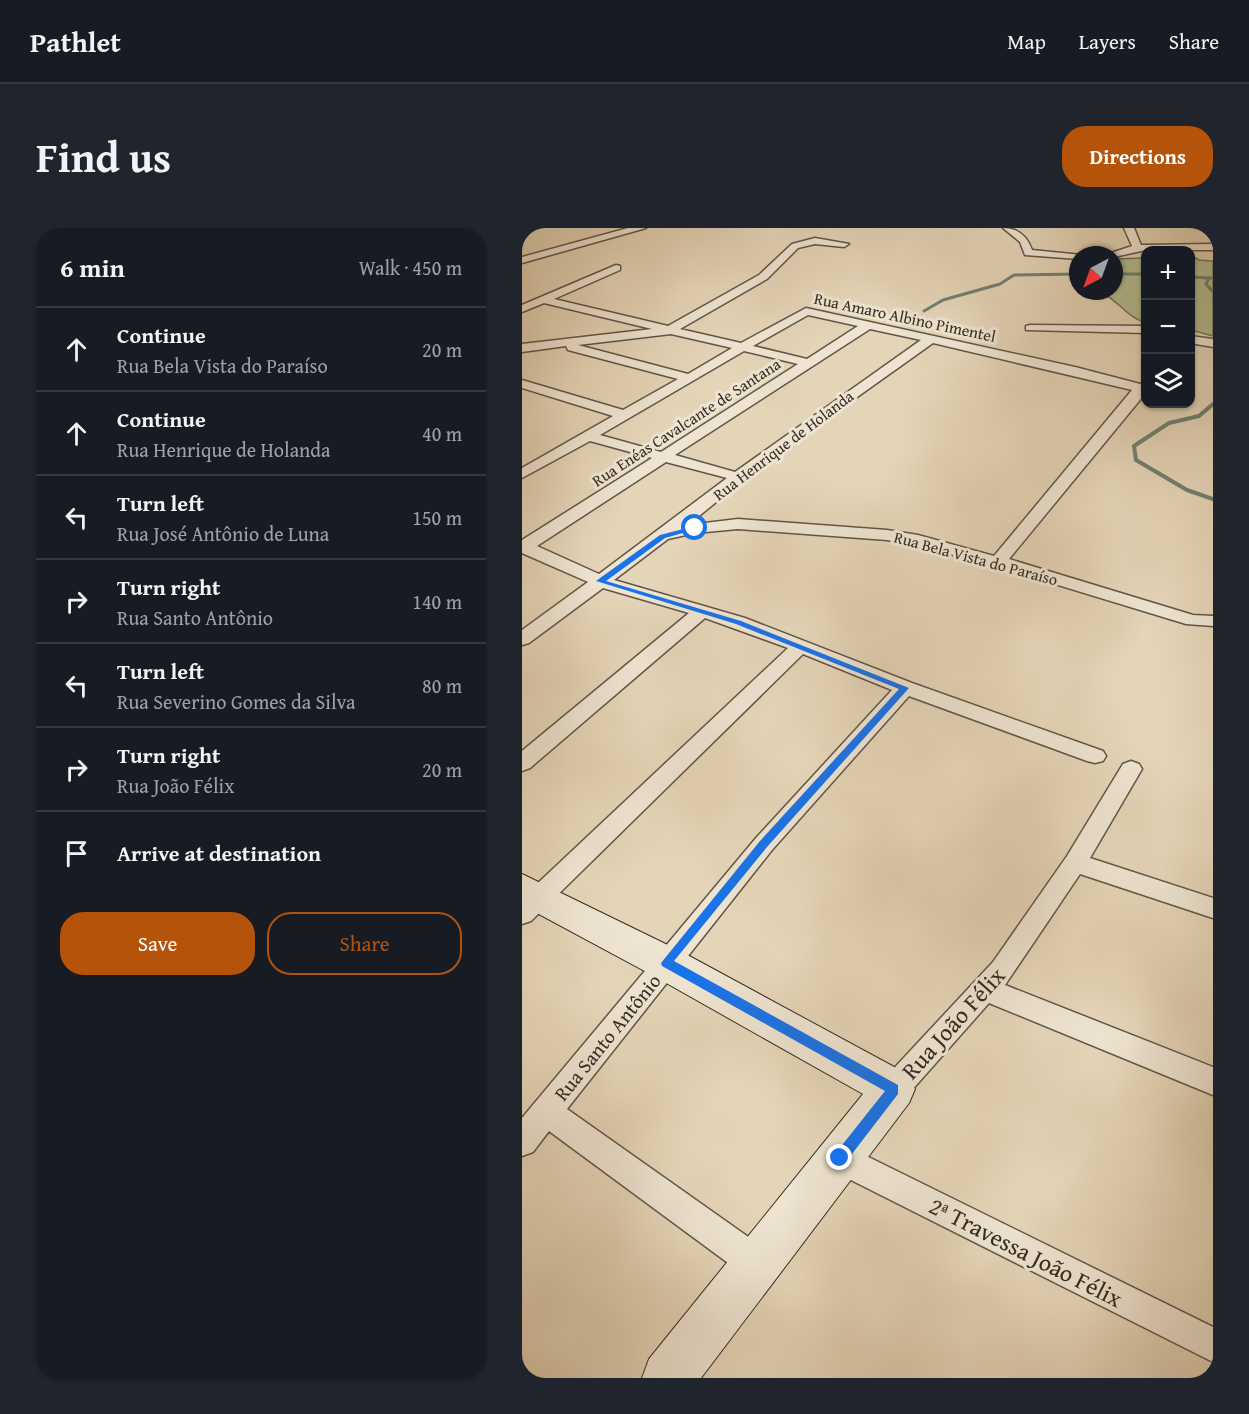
<!DOCTYPE html>
<html lang="en">
<head>
<meta charset="utf-8">
<style>
	body { margin:0; font-family:"Gentium Book Plus",serif; background:#20242c; color:#f1f3f6 }
	.controls { position:absolute; right:18px; top:18px; display:grid; overflow:hidden; border-radius:12px; box-shadow:0 2px 4px #0004 }
	.controls button { width:54px; height:54px; display:grid; place-items:center; padding:0; border:0; border-bottom:2px solid #363941; background:#171b24; color:#f1f3f6; font:30px sans-serif }
	.compass { position:absolute; left:547px; top:18px; width:54px; height:54px; border-radius:50%; background:#171b24; box-shadow:0 2px 4px #0004; rotate:221deg }
	.stop { position:absolute; width:18px; height:18px; margin:-14px; border:4px solid #1a73e8; border-radius:50%; background:#fff }
	.stop.end { background:#1a73e8; border-color:#fff; box-shadow:0 2px 6px #0008 }
	.list { margin:0; padding:0; list-style:none }
	h2 { display:flex; justify-content:space-between; align-items:center; height:78px; margin:0; padding:0 24px; font-size:26px }
	h2 small { font-size:20px; font-weight:400; color:#9ea1a6 }
	.list li { display:grid; grid-template-columns:39px 1fr auto; gap:18px; align-items:center; box-sizing:border-box; height:84px; padding:0 24px; border-top:2px solid #363941 }
	.list b { display:block; font-size:22px; white-space:nowrap }
	.list p { margin:0; font-size:20px; white-space:nowrap; color:#9ea1a6 }
	.list em { font-size:20px; font-style:normal; color:#9ea1a6 }
	.actions { display:flex; gap:12px; padding:18px 24px }
	.actions a { flex:1; padding:14px 0; border:2px solid #b45309; border-radius:24px; text-align:center; font-size:21px; color:#b45309 }
	.actions .main { background:#b45309; color:#fff }
	.icon { flex:none; width:33px; height:33px; fill:none; stroke:currentColor; stroke-width:2; stroke-linecap:round; stroke-linejoin:round }
	.map { position:relative; flex:none; width:691px; height:1150px; overflow:hidden; border-radius:24px }
	header { display:flex; align-items:center; gap:36px; box-sizing:border-box; height:84px; padding:0 30px; background:#171b24; border-bottom:2px solid #363941 }
	header strong { font-size:28px }
	nav { display:flex; gap:33px; margin-inline-start:auto; font-size:21px }
	.intro { display:flex; align-items:center; justify-content:space-between; box-sizing:border-box; height:144px; padding:0 36px }
	h1 { margin:0; font-size:42px }
	.button { padding:15px 27px; border-radius:24px; background:#b45309; color:#fff; font-size:21px; font-weight:700 }
	main { display:flex; gap:36px; padding:0 36px }
	aside { flex:1; background:#171b24; border-radius:24px; box-shadow:0 2px 4px #0004 }
	.map>svg:first-child { display:block }
	.green { fill:#b2be90; stroke:#737558; stroke-width:1.5 }
	.lines { fill:none; stroke-linecap:round; stroke-linejoin:round }
	.stream-far1 { stroke:#6f8172; stroke-width:3 }
	.stream { stroke:#6f8172; stroke-width:4 }
	.street-casing { stroke:#605647; stroke-width:3 }
	.secondary-casing { stroke:#342c21; stroke-width:2 }
	.street { fill:#eee4d1; fill-rule:evenodd }
	.secondary { fill:#eee4d1; fill-rule:evenodd }
	.route { fill:#1a73e8 }
	.labels { text-anchor:middle; dominant-baseline:central; stroke-width:6; stroke-linejoin:round; paint-order:stroke }
	.far-street-label { font-size:16px; fill:#342c21; stroke:#eee4d1 }
	.street-label { font-size:20px; fill:#342c21; stroke:#eee4d1 }
	.near-street-label { font-size:24px; fill:#342c21; stroke:#eee4d1 }
</style>
</head>
<body>
<header>
<strong>Pathlet</strong>
<nav><a>Map</a><a>Layers</a><a>Share</a></nav>
</header>
<div class="intro"><h1>Find us</h1><a class="button">Directions</a></div>
<main>
<aside>
<h2>6 min<small>Walk · 450 m</small></h2>
<ul class="list">
<li><svg class="icon" aria-label="ahead" viewBox="0 0 24 24"><path d="M12 20V5M6 11l6-6 6 6"/></svg><div><b>Continue</b><p>Rua Bela Vista do Paraíso</p></div><em>20 m</em></li>
<li><svg class="icon" aria-label="ahead" viewBox="0 0 24 24"><path d="M12 20V5M6 11l6-6 6 6"/></svg><div><b>Continue</b><p>Rua Henrique de Holanda</p></div><em>40 m</em></li>
<li><svg class="icon" aria-label="left" viewBox="0 0 24 24"><path d="M17 20v-9H6M10 6l-5 5 5 5"/></svg><div><b>Turn left</b><p>Rua José Antônio de Luna</p></div><em>150 m</em></li>
<li><svg class="icon" aria-label="right" viewBox="0 0 24 24"><path d="M7 20v-9h11M14 6l5 5-5 5"/></svg><div><b>Turn right</b><p>Rua Santo Antônio</p></div><em>140 m</em></li>
<li><svg class="icon" aria-label="left" viewBox="0 0 24 24"><path d="M17 20v-9H6M10 6l-5 5 5 5"/></svg><div><b>Turn left</b><p>Rua Severino Gomes da Silva</p></div><em>80 m</em></li>
<li><svg class="icon" aria-label="right" viewBox="0 0 24 24"><path d="M7 20v-9h11M14 6l5 5-5 5"/></svg><div><b>Turn right</b><p>Rua João Félix</p></div><em>20 m</em></li>
<li><svg class="icon" aria-label="arrive" viewBox="0 0 24 24"><path d="M6 21V4h12l-3 4 3 4H6"/></svg><div><b>Arrive at destination</b></div></li>
</ul>
<div class="actions"><a class="main">Save</a><a>Share</a></div>
</aside>
<div class="map">
<svg width="691" height="1150" viewBox="0 0 691 1150">
	<rect width="100%" height="100%" fill="#e5d5b8"/>
	<filter id="stains"><feTurbulence type="fractalNoise" baseFrequency=".00333" numOctaves="4"/><feColorMatrix values="0 0 0 0 .2 0 0 0 0 .09 0 0 0 0 .02 0 0 0 .5 -.17"/></filter>
	<radialGradient id="worn" r=".72"><stop offset=".6" stop-color="#630" stop-opacity="0"/><stop offset="1" stop-color="#630" stop-opacity=".3"/></radialGradient>
	<!-- green -->
	<g class="green">
		<path d="M668,27L677,32L691,33V108L669,102Z"/>
		<path d="M623,30H624L623,94C608,91 597,75 583,66L592,63L597,53L592,52V31Z"/>
	</g>
	<g class="lines">
		<!-- stream-far1 -->
		<g class="stream-far1">
			<path d="M592,46H624"/>
			<path d="M668,49L687,50"/>
			<path d="M691,50H687L684,56L691,64"/>
			<path d="M402,83L421,72L478,56L492,47L556,46"/>
		</g>
		<!-- stream -->
		<path class="stream" d="M691,176L677,188L647,195L612,218L614,232L665,262L691,271"/>
		<!-- street casing -->
		<g class="street-casing">
			<g id="street">
				<path d="M106,0H124L0,35V29Z"/>
				<path d="M481,0C496,0 505,8 510,22L560,27H556V31L503,27L498,14Z"/>
				<path d="M602,0H612L619,17L691,16V22H624L592,29L583,27L610,18Z"/>
				<path d="M293,10L327,16L322,19L293,16L276,20L245,51L158,101L219,115L284,80L553,139L622,157V167L487,331L671,387L691,388V398L664,396L493,344L395,317L365,312L216,301L173,305L146,311L92,352L223,390L390,455L581,523L584,528L581,533L573,535L565,533L387,468L250,622L45,881L249,1025L254,1037L249,1049L237,1054L225,1049L27,903L11,924L0,928V890L234,610L370,462L281,426L9,693L0,696V670L266,420L183,390L8,540L0,543V523L167,385L81,360L7,415L0,417V402L66,354L0,325V312L130,230L68,213L0,250V240L91,188L0,160V152L101,182L156,151L46,122L44,118L0,124V116L130,101L22,75L0,84V77L94,37L98,38V42L32,71L146,98L237,47L270,16ZM286,87L336,98L285,131L231,118ZM348,101L399,112L213,244L153,227ZM149,106L210,120L166,146L56,117ZM411,115L610,162L472,328L396,307L365,302L216,291L166,297L237,239ZM222,123L276,136L139,224L78,207ZM144,234L205,250L77,346L15,318Z"/>
				<path d="M508,97L624,98V105L504,102V98Z"/>
				<path d="M668,108L691,111V119L668,115Z"/>
				<path d="M609,533L617,536L620,541L568,630L691,670V690L558,646L483,757L691,839V867L467,775L382,871L372,875L362,871L357,861L362,851L471,734L545,628L601,536Z"/>
				<path d="M318,915L691,1099V1134L307,941L303,930L307,919Z"/>
			</g>
		</g>
		<!-- secondary casing -->
		<g class="secondary-casing">
			<path id="secondary" d="M0,646L158,723L387,847L393,861L387,875L179,1150H120L127,1131L341,866L130,747L0,677Z"/>
		</g>
		<!-- street -->
		<use href="#street" class="street"/>
		<!-- secondary -->
		<use href="#secondary" class="secondary"/>
	</g>
	<!-- route -->
	<path class="route" d="M173,298L175,301L143,310L84,353L219,393L387,460L245,619L152,733L376,857V866L323,935L318,937L311,930L313,926L363,863L140,738L139,735L238,613L377,461L214,396L74,353L138,307Z"/>
	<g class="labels">
		<!-- far-street labels -->
		<g class="far-street-label">
			<text transform="translate(383 89) rotate(12)">Rua Amaro Albino Pimentel</text>
			<text transform="translate(164 194) rotate(-33)">Rua Enéas Cavalcante de Santana</text>
			<text transform="translate(261 217) rotate(-37)">Rua Henrique de Holanda</text>
			<text transform="translate(454 330) rotate(15)">Rua Bela Vista do Paraíso</text>
		</g>
		<!-- street labels -->
		<g class="street-label">
			<text transform="translate(85 809) rotate(-51)">Rua Santo Antônio</text>
		</g>
		<!-- near-street labels -->
		<g class="near-street-label">
			<text transform="translate(431 795) rotate(-48)">Rua João Félix</text>
			<text transform="translate(504 1024) rotate(27)">2ª Travessa João Félix</text>
		</g>
	</g>
	<rect width="100%" height="100%" filter="url(#stains)"/>
	<rect width="100%" height="100%" fill="url(#worn)"/>
</svg>
<div class="controls">
<button>+</button>
<button>−</button>
<button><svg class="icon" aria-label="layers" viewBox="0 0 24 24"><path d="M12 4l9 5-9 5-9-5zM3 14l9 5 9-5"/></svg></button>
</div>
<svg class="compass" viewBox="-18 -18 36 36"><path d="M0-13l5 13h-10z" fill="#e53935"/><path d="M0 13l5-13h-10z" fill="#9ea1a6"/></svg>
<div class="stop" style="left:173px;top:300px"></div>
<div class="stop end" style="left:318px;top:930px"></div>
</div>
</main>
</body>
</html>
